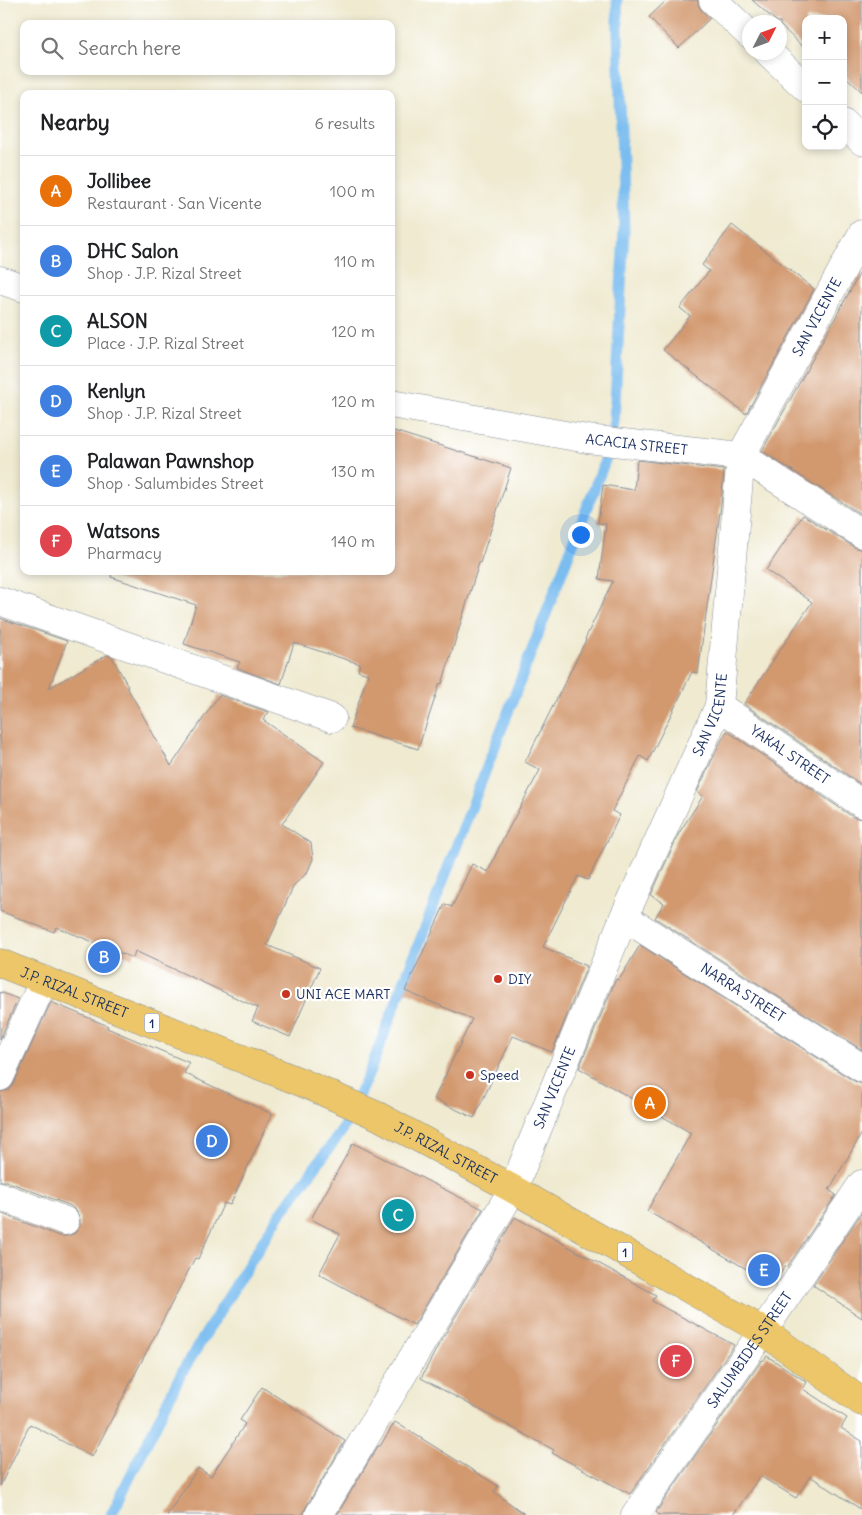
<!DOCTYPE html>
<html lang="en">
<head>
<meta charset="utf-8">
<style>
	body { margin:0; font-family:Delius,sans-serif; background:#f6f6f6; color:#202124 }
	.controls { position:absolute; right:15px; top:15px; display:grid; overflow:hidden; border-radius:10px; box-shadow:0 2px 8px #0003 }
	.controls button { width:45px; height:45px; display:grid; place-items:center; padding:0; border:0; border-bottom:1px solid #e0e0e0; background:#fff; color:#202124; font:25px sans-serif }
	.compass { position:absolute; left:742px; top:15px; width:45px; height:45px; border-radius:50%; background:#fff; box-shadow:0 2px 8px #0003; rotate:48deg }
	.you { position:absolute; left:580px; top:534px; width:18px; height:18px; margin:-12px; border:4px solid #fff; border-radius:50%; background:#1a73e8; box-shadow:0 0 0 8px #1a73e833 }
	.badge { display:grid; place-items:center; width:32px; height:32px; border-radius:50%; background:#c8321e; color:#fff; font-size:16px; font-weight:700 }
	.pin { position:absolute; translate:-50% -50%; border:2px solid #fff; box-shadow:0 1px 5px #0006 }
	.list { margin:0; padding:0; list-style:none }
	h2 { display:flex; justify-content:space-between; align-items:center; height:65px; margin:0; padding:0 20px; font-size:21px }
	h2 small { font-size:16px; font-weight:400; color:#757577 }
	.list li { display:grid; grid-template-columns:32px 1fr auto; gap:15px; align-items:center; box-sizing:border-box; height:70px; padding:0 20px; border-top:1px solid #e0e0e0 }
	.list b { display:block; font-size:19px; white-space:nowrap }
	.list p { margin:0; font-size:16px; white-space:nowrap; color:#757577 }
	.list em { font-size:16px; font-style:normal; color:#757577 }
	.icon { flex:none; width:28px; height:28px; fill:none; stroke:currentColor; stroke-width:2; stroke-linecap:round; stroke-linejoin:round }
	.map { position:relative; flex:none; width:862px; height:1515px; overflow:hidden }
	.search { position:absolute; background:#fff; box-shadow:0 2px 8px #0003; left:20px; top:20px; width:375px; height:55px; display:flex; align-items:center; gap:12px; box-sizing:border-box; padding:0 18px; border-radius:10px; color:#757577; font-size:19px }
	.panel { position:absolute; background:#fff; box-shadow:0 2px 8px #0003; left:20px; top:90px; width:375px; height:485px; border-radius:10px }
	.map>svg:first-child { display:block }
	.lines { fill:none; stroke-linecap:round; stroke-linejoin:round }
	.stream { stroke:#7bbdf0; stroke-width:11 }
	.building { fill:#d2986e }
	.minor-casing { stroke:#858c97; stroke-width:29 }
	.major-casing { stroke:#858c97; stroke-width:29 }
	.minor { stroke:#fff; stroke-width:28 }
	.major { stroke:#ecc669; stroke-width:28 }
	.poi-dot { fill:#c8321e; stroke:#fff; stroke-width:2 }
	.labels { text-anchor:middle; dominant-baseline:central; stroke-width:4.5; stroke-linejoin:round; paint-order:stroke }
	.shield { fill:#fff; stroke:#5f6d8e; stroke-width:1 }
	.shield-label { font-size:12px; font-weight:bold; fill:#1b2f5e }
	.street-label { font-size:14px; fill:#1b2f5e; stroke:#fff }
	.poi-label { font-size:14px; fill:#1b2f5e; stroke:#fff; text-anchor:start }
</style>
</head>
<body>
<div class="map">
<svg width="862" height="1515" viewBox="0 0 862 1515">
	<rect width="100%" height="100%" fill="#fff"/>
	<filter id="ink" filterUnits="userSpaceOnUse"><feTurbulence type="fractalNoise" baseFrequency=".02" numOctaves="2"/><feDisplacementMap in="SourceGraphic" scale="10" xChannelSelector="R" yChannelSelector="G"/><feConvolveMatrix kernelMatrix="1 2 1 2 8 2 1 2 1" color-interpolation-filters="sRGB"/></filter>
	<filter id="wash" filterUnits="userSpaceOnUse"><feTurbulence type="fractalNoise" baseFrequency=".0096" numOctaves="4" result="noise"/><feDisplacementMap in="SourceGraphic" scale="20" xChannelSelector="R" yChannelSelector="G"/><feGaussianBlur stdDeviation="1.12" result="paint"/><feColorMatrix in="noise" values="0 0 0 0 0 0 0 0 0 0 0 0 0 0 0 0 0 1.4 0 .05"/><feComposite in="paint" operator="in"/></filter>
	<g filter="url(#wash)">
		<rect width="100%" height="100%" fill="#efead0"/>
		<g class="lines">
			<!-- stream -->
			<path class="stream" d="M111,1515L182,1372L278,1217L341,1132L369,1073L606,458L614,422L624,230L617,0"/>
		</g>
		<g id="blocks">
			<!-- building -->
			<g class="building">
				<path d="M667,0H698V5L702,11L710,18L679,48L649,17Z"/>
				<path d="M752,0H862V92L843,74V19H806V50L780,25V22H777Z"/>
				<path d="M732,225L814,289L746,414L663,350L690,316L680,308L709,271L702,265Z"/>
				<path d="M862,269V515L762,451Z"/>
				<path d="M391,430L511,468L480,563H479L442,684L440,683L418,749L350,728L368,674L358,671L360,664L294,643L281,684L237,668L240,662L184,644L196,605L111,577L112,571H391Z"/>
				<path d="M637,460L724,470L721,504L698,673L692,672L648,761L640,756L612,811L620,815L588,880L578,876L543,947L587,966L552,1052L513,1036L474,1118L434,1099L472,1019L405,991L445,904L452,907L472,864L488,872L502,841L540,770L525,762L586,640L585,639L613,581L599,579L606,524L598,523L603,485L634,490Z"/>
				<path d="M803,515L854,547L862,550V785L744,704L812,602L766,570Z"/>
				<path d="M0,618L67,641L49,688L107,655L112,657L128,686L127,687L171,766L219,695L269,712L263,720L324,762L282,824L311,843L313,859L307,873L294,885L267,945L320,968L290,1037L252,1021L258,1008L135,951L133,958L56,927L54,932L0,911Z"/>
				<path d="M727,731L853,817L862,819V1050L655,918L664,903L651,895L679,833L703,796L697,792L720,743Z"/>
				<path d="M640,945L854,1081L862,1084V1133L829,1190L836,1195L787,1267L785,1266L774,1285L647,1211L691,1133L579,1068L616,979L619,980Z"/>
				<path d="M0,992L18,999L0,1039Z"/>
				<path d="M51,1002L108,1026L107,1028L190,1063L184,1073L272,1114L230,1205L224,1203L198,1259L195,1258L92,1457L30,1424L0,1486V1213L59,1236H67L75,1233L80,1226V1219L77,1212L71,1206L6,1181H0V1092L9,1090L14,1083Z"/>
				<path d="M353,1143L483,1209L414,1325L319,1274L340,1234L311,1219Z"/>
				<path d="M862,1212V1318L813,1285Z"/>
				<path d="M515,1217L656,1295L652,1301L734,1345L630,1494L552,1453L554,1450L421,1378L438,1346Z"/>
				<path d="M767,1356L807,1382L803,1389L847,1418L841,1428L862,1441V1510L810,1476L796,1498L760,1476L733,1515H659L656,1512L762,1360L763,1361Z"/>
				<path d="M262,1387L345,1441L306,1507L303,1515H167L198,1468L211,1476L245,1424L240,1420Z"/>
				<path d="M395,1422L498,1486L494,1492L526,1515H337L378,1446H380Z"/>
			</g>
		</g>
	</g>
	<g filter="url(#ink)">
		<use href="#blocks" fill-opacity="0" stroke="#858c97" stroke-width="1"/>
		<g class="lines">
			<!-- minor casing -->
			<g class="minor-casing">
				<g id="minor">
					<path d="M713,0L750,35"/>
					<path d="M768,52L806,88"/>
					<path d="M843,123L862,141"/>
					<path d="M0,280L24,288"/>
					<path id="s1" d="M391,404L587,439L741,456L862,534"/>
					<path d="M0,601L332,718"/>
					<path id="s2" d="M719,706L862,804"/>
					<path id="s3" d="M624,917L862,1068"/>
					<path d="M0,1077L44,980"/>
					<path d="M0,1196L65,1221"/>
					<path id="s4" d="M319,1515L513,1189L624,917L719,706L741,456L862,234"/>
					<path id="s5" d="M635,1515L763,1331L862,1184"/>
				</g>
			</g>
			<!-- major casing -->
			<g class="major-casing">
				<g id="major">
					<path id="s6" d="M0,963L303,1083L378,1116L513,1189L763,1331L862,1402"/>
				</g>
			</g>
			<!-- minor -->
			<use href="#minor" class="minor"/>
			<!-- major -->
			<use href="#major" class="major"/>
		</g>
	</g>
	<!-- markers -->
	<g class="poi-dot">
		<circle cx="498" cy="979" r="5"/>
		<circle cx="286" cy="994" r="5"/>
		<circle cx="470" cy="1075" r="5"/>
	</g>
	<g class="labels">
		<!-- shield labels -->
		<g class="shield">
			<rect x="144.5" y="1013.5" width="15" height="19" rx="4"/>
			<rect x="617.5" y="1242.5" width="15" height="19" rx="4"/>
		</g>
		<g class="shield-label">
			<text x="152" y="1023">1</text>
			<text x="625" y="1252">1</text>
		</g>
		<!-- street labels -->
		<g class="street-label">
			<text stroke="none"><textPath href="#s4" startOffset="1314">SAN VICENTE</textPath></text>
			<text stroke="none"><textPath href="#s1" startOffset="249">ACACIA STREET</textPath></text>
			<text stroke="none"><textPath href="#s4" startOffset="894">SAN VICENTE</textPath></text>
			<text stroke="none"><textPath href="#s2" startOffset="86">YAKAL STREET</textPath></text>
			<text stroke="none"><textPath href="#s6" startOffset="80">J.P. RIZAL STREET</textPath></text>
			<text stroke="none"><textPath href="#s3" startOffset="141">NARRA STREET</textPath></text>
			<text stroke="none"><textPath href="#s4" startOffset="489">SAN VICENTE</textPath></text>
			<text stroke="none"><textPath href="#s6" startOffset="485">J.P. RIZAL STREET</textPath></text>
			<text stroke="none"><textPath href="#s5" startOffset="201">SALUMBIDES STREET</textPath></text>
		</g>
		<!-- poi labels -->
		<g class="poi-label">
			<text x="508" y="979">DIY</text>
			<text x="296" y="994">UNI ACE MART</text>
			<text x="480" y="1075">Speed</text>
		</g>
	</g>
</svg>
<div class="controls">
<button>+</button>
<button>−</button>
<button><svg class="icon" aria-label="locate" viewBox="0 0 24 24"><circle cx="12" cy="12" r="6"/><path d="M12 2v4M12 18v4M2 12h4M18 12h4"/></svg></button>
</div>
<svg class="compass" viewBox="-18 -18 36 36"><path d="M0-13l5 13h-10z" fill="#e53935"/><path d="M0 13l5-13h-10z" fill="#757577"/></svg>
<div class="you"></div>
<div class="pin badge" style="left:650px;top:1103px;background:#e8710a">A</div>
<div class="pin badge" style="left:104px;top:957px;background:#3f7fe0">B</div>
<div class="pin badge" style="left:398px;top:1215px;background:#0f9aa8">C</div>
<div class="pin badge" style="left:212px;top:1141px;background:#3f7fe0">D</div>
<div class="pin badge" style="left:764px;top:1270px;background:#3f7fe0">E</div>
<div class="pin badge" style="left:676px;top:1361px;background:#e0444e">F</div>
<div class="search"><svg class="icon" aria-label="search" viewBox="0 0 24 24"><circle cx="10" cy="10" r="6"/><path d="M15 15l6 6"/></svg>Search here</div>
<section class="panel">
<h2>Nearby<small>6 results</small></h2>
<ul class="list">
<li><span class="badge" style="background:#e8710a">A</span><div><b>Jollibee</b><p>Restaurant · San Vicente</p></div><em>100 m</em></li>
<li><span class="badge" style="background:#3f7fe0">B</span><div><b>DHC Salon</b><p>Shop · J.P. Rizal Street</p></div><em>110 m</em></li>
<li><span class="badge" style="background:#0f9aa8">C</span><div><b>ALSON</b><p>Place · J.P. Rizal Street</p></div><em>120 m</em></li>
<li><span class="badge" style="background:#3f7fe0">D</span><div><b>Kenlyn</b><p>Shop · J.P. Rizal Street</p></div><em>120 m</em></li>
<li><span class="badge" style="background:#3f7fe0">E</span><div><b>Palawan Pawnshop</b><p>Shop · Salumbides Street</p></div><em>130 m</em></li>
<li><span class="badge" style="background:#e0444e">F</span><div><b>Watsons</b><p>Pharmacy</p></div><em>140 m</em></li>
</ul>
</section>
</div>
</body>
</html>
